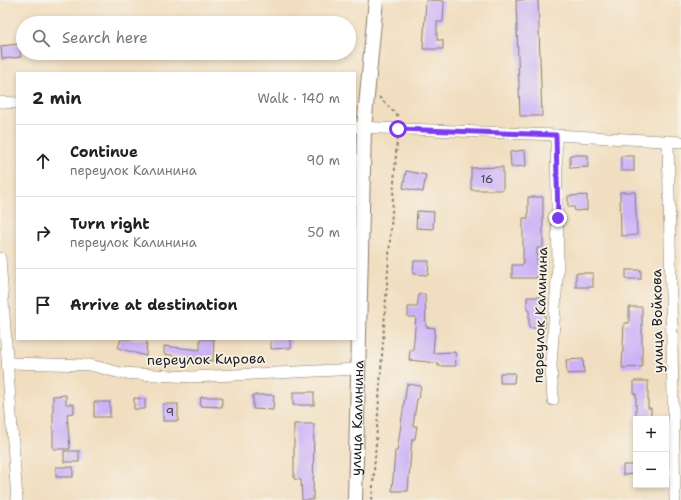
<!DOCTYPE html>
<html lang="en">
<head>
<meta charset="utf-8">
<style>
	body { margin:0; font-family:"Shantell Sans",sans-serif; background:#f2f2f2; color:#222 }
	.controls { position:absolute; right:12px; bottom:12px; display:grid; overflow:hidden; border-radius:0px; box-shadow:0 2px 6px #0003 }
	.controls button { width:36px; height:36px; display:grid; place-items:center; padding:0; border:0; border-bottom:1px solid #e0e0e0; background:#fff; color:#222; font:20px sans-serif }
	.stop { position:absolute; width:12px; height:12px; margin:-9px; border:3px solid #7c3aed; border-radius:50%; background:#fff }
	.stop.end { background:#7c3aed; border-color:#fff; box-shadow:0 1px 4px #0008 }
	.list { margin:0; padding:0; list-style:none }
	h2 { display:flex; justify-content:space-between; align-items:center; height:52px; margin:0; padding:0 16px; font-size:17px }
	h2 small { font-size:13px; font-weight:400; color:#767676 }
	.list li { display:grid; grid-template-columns:26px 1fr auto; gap:12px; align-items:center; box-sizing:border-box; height:72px; padding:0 16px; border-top:1px solid #e0e0e0 }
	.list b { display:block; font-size:15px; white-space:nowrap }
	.list p { margin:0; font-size:13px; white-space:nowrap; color:#767676 }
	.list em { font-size:13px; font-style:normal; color:#767676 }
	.icon { flex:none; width:22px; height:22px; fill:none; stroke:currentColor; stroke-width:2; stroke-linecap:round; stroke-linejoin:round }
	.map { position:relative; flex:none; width:681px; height:500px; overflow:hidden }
	.search { position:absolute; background:#fff; box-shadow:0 2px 6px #0003; left:16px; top:16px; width:340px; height:44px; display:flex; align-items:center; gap:10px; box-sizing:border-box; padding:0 14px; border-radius:22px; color:#767676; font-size:15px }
	.panel { position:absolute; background:#fff; box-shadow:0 2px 6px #0003; left:16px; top:72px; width:340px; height:268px; border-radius:0px }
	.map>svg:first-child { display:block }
	.building { fill:#cbb1f7 }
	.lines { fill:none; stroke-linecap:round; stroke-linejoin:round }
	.minor-casing { stroke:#867d6e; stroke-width:12 }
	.tertiary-casing { stroke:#867d6e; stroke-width:16 }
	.path { stroke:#867d6e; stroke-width:2; stroke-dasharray:3 3; stroke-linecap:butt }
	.minor { stroke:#fff; stroke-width:11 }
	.tertiary { stroke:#fff; stroke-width:14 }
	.route { stroke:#7c3aed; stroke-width:5 }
	.labels { text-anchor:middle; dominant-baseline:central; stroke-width:3.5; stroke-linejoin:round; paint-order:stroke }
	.number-label { font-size:12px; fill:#484153 }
	.street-label { font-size:14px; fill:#1c1c1c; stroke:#f7f3e8 }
</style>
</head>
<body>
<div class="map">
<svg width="681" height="500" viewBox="0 0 681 500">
	<rect width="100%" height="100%" fill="#f7f3e8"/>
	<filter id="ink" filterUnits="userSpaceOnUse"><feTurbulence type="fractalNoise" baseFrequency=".025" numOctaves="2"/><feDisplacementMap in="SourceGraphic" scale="8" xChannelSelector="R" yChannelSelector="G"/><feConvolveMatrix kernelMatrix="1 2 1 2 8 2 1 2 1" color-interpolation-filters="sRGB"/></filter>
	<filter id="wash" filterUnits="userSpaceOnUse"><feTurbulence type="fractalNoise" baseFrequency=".012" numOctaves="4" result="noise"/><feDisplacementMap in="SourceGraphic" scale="16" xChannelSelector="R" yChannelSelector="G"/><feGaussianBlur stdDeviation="0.9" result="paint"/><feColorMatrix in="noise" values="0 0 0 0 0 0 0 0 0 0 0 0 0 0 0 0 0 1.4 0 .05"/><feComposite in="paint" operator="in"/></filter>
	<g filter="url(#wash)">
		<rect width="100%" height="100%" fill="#f1dec0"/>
		<g id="blocks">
			<!-- building -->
			<g class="building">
				<path d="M426,0L444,1L443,22H437V40H443V49H423Z"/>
				<path d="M516,0H538L542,116H520Z"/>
				<path d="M19,44L21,57L2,59L1,46Z"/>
				<path d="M525,150L526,166L511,167L510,152Z"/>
				<path d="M570,155H588V167L570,168Z"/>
				<rect x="621" y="156" width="13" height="15"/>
				<path d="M503,167V190H471V168Z"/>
				<path d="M406,171L426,175L423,192L403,188Z"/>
				<path d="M620,192H635L637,235L621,236Z"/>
				<path d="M587,195V210L575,211L574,207H568V196Z"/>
				<path d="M528,197H543V248H537V278H512V265H523V218H528Z"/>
				<path d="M417,211L434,212L433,229L416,228Z"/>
				<path d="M414,261H429L428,275L413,274Z"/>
				<rect x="626" y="270" width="15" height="9"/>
				<rect x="576" y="273" width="17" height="14"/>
				<path d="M419,294H425L426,327L435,328L433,353L455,352L456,366H438V363L409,360L410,350H413L416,317H408V307H417Z"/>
				<path d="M527,297H545V328H529V310H527Z"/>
				<path d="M629,307H642V367L622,368L624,323H629Z"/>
				<path d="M121,339H147L146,356L118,348Z"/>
				<path d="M200,339H214L213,361L164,354V346L200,350Z"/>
				<path d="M271,339H291V348L271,349Z"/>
				<path d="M583,359L584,373L567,374L566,360Z"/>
				<path d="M500,373H515L514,383H500Z"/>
				<path d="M634,381H648V408H651V417H636V394H634Z"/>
				<path d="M407,384L421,386L418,399H417L413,426H417L415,439H412L408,491H392L395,451H397Z"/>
				<rect x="293" y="392" width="21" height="13"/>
				<path d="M66,395V404H74V413L67,414L70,449H53V396Z"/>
				<path d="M253,395H274L273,410L253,409Z"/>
				<path d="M201,397H222V407L200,406Z"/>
				<path d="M134,398L145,399V409H134Z"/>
				<rect x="94" y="402" width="16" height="15"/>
				<rect x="163" y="404" width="15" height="17"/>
				<path d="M294,424H314L313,500H302L301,480L294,479Z"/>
				<rect x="64" y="451" width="15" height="11"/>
				<path d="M623,465H636V474L623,475Z"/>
				<rect x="56" y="467" width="17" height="10"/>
			</g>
		</g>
	</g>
	<g filter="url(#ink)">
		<use href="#blocks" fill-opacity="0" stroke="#867d6e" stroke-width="1"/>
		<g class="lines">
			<!-- minor casing -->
			<g class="minor-casing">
				<g id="minor">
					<path d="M0,102L17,103"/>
					<path d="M355,127L556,135L681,142"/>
					<path d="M668,141L675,500"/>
					<path d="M0,258L17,500"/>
					<path d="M8,363L90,365L121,373L191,377L358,369"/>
					<path d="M553,400L551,364L558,266L556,135"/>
				</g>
			</g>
			<!-- tertiary casing -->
			<g class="tertiary-casing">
				<g id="tertiary">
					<path id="s1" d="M355,500L364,128L376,0"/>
				</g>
			</g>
			<!-- path -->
			<g class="path">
				<path d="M379,97L399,117"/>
				<path d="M372,500L397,140"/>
			</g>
			<!-- minor -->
			<use href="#minor" class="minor"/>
			<!-- tertiary -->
			<use href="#tertiary" class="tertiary"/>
		</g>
	</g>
	<g class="lines" filter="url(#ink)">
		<!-- route -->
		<path class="route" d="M398,129L556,135L558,218"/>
	</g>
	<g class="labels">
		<!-- number labels -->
		<g class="number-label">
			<text x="487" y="179">16</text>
			<text x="170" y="412">9</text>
		</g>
		<!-- street labels -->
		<g class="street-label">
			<text transform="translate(540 315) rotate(-88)">переулок Калинина</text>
			<text transform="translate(657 321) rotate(-91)">улица Войкова</text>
			<text transform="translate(206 359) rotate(-1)">переулок Кирова</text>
			<text stroke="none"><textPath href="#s1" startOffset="82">улица Калинина</textPath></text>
		</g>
	</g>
</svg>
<div class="controls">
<button>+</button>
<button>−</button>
</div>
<div class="stop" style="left:398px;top:129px"></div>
<div class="stop end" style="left:558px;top:218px"></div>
<div class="search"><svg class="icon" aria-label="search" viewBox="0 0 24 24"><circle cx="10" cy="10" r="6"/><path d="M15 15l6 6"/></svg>Search here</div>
<section class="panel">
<h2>2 min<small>Walk · 140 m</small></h2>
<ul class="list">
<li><svg class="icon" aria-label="ahead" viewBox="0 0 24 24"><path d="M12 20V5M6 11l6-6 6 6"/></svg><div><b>Continue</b><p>переулок Калинина</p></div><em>90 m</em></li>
<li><svg class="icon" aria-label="right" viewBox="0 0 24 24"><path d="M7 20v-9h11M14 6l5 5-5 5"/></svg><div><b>Turn right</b><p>переулок Калинина</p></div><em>50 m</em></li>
<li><svg class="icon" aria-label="arrive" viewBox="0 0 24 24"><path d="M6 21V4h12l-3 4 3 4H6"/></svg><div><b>Arrive at destination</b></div></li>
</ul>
</section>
</div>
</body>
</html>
